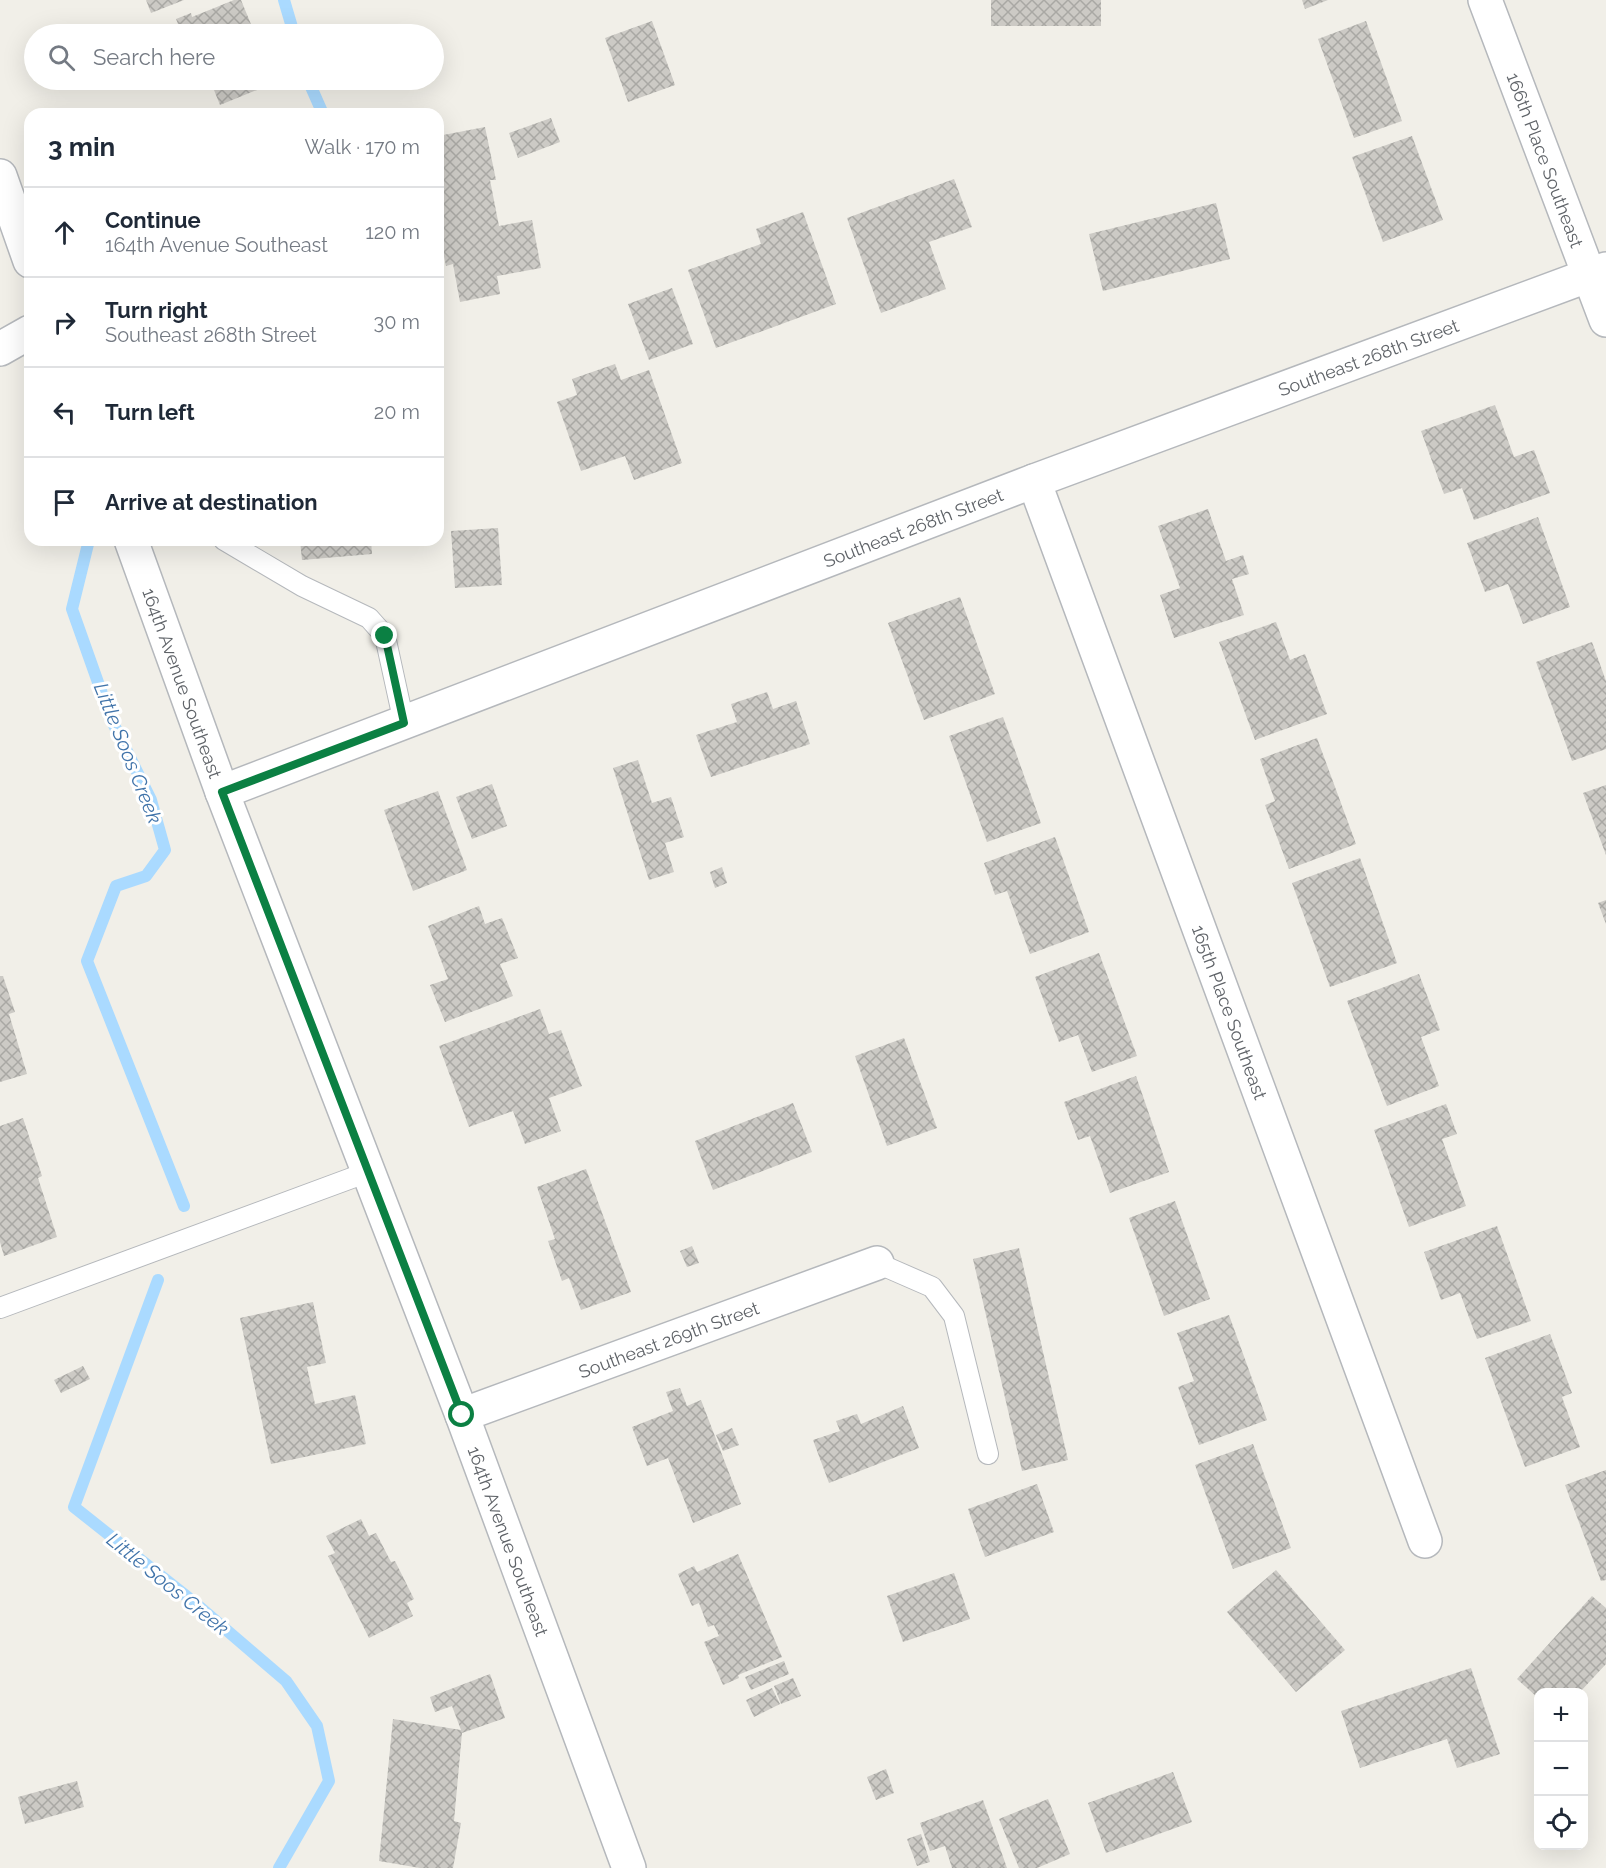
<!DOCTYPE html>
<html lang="en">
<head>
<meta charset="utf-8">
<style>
	body { margin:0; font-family:Raleway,sans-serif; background:#f2f2f3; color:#1f2937 }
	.controls { position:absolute; right:18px; bottom:18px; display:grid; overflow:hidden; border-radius:12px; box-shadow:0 6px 24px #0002 }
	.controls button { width:54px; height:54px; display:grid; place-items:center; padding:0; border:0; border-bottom:2px solid #e0e1e3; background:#fff; color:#1f2937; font:30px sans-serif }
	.stop { position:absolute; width:18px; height:18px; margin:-14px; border:4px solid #0b8043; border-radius:50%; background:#fff }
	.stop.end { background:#0b8043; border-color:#fff; box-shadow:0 2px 6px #0008 }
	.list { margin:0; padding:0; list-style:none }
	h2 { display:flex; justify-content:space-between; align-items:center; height:78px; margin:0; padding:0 24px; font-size:26px }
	h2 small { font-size:20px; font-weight:400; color:#747a83 }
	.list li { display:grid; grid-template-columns:39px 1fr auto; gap:18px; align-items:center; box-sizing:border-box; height:90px; padding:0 24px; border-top:2px solid #e0e1e3 }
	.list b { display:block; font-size:22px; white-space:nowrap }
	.list p { margin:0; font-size:20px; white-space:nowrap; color:#747a83 }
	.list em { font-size:20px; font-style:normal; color:#747a83 }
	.icon { flex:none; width:33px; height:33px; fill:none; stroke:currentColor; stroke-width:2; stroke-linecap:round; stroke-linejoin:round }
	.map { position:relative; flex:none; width:1606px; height:1868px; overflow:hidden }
	.search { position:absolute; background:#fff; box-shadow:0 6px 24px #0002; left:24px; top:24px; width:420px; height:66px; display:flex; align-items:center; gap:15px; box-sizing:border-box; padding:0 21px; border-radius:33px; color:#747a83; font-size:22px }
	.panel { position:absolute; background:#fff; box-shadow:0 6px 24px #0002; left:24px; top:108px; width:420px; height:438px; border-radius:18px }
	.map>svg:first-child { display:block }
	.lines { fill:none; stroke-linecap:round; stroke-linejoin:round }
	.stream { stroke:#aadaff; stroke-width:12 }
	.building { fill:url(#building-cross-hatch) }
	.service-casing { stroke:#b5b8bc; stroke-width:22 }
	.minor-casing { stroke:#b5b8bc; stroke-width:36 }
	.tertiary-casing { stroke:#b5b8bc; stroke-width:36 }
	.service { stroke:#fff; stroke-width:20 }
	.minor { stroke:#fff; stroke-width:33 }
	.tertiary { stroke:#fff; stroke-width:33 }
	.route { stroke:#0b8043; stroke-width:8 }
	.labels { text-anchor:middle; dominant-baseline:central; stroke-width:6; stroke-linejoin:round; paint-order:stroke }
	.street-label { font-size:18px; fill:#5f6368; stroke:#fff }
	.water-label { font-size:20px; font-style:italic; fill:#4174aa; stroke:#fff }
</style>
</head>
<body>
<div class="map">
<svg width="1606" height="1868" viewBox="0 0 1606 1868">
	<defs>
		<pattern id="building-cross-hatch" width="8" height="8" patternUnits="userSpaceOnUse" patternTransform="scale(1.5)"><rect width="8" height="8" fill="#cccac5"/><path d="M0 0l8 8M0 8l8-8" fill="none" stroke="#a9a8a4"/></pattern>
	</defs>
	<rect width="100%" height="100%" fill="#f1efe8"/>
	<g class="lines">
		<!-- stream -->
		<g class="stream">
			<path d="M284,0L294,34"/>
			<path d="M308,80L323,114"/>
			<path d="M89,540L72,609L111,719L151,800L165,850L146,876L116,886L87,961L184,1206"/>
			<path d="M158,1280L74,1507L195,1603L286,1681L317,1726L329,1781L279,1868"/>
		</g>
	</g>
	<!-- building -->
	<g class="building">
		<path d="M146,0H184L151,13Z"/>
		<path d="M234,0H241L255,34H182L176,19L191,13L192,17Z"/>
		<rect x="991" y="0" width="110" height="26"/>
		<path d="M1302,0H1328L1305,9Z"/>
		<path d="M652,21L675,85L628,102L605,38Z"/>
		<path d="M1366,21L1402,121L1354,138L1318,39Z"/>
		<path d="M210,80H273L274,83L220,105Z"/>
		<path d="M551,118L560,142L518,158L509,133Z"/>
		<path d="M485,127L496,180H490L499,226L532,220L541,268L497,276L500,294L460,302L453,264L446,266L438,228V225L444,224L438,193V182L442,181L438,163V136Z"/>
		<path d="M1412,136L1443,220L1383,242L1352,157Z"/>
		<path d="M954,179L972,227L929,242L946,289L881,313L847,218Z"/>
		<path d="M1216,203L1230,259L1103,291L1089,234Z"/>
		<path d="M803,212L836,304L716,348L688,270L761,244L756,229Z"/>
		<path d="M672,288L693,344L649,360L628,304Z"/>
		<path d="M615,364L621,380L649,370L682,463L634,480L625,456L581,471L557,402L577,395L572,379Z"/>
		<path d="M1495,405L1514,457L1534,450L1550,493L1474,520L1462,488L1444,494L1421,431Z"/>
		<path d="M1208,509L1226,561L1243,555L1249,574L1232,579L1244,615L1174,638L1160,595L1180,588L1158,526Z"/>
		<path d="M1538,517L1570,607L1523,624L1508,584L1485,592L1467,543Z"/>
		<path d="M498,528L502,585L455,588L451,531Z"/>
		<path d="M300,540H371L372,554L302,560Z"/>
		<path d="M960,597L995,694L924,720L888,623Z"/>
		<path d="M1276,622L1290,660L1305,654L1327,714L1255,740L1219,642Z"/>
		<path d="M1592,642L1606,681V749L1572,761L1536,662Z"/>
		<path d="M767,692L773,709L796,701L810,744L711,777L696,735L737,722L731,704Z"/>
		<path d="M1003,717L1041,823L987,842L949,736Z"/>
		<path d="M1317,738L1356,844L1289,869L1265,805L1275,801L1260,759Z"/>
		<path d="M638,760L652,803L671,797L684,837L665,843L674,872L649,880L613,768Z"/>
		<path d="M492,784L507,826L472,839L456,797Z"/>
		<path d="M1606,785V855L1583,793Z"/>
		<path d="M438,791L467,870L413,891L384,810Z"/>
		<path d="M1055,837L1089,932L1030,954L1007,891L995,895L984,863Z"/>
		<path d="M1360,858L1397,963L1330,987L1292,883Z"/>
		<path d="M722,867L727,883L715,888L710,872Z"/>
		<path d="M1606,900V924L1598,903Z"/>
		<path d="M479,906L485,924L502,918L518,958L500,964L513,996L445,1022L430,985L448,979L428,926Z"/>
		<path d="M1099,953L1137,1056L1092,1072L1078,1035L1059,1042L1035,977Z"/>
		<path d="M1419,974L1440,1030L1421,1037L1439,1086L1387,1106L1347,1001Z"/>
		<path d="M0,976H3L15,1012L9,1014L27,1074L0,1082Z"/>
		<path d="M540,1009L549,1034L561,1030L582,1086L549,1098L561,1131L525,1144L513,1111L469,1127L439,1046Z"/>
		<path d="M904,1038L937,1128L887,1146L855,1056Z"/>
		<path d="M1136,1076L1169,1172L1110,1193L1090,1136L1078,1140L1064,1102Z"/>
		<path d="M793,1103L812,1152L713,1190L695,1141Z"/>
		<path d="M1446,1104L1457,1134L1442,1139L1466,1206L1409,1227L1374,1130Z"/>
		<path d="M23,1118L42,1176L38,1178L57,1237L4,1256L0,1242V1126Z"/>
		<path d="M586,1169L631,1292L581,1310L569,1278L562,1281L548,1241L555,1239L537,1187Z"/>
		<path d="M1175,1201L1210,1299L1164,1316L1129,1218Z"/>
		<path d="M1497,1226L1531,1321L1477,1339L1460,1293L1441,1300L1424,1252Z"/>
		<path d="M692,1246L699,1263L687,1267L680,1251Z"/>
		<path d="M1019,1248L1068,1460L1022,1471L973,1259Z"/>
		<path d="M313,1302L326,1363L307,1367L315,1404L355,1395L366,1444L271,1464L240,1318Z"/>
		<path d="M1229,1315L1267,1420L1199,1445L1178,1387L1194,1381L1177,1333Z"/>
		<path d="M1550,1334L1572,1393L1562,1397L1580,1447L1525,1467L1485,1358Z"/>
		<path d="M83,1366L90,1379L61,1393L54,1380Z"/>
		<path d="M680,1388L687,1406L701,1400L741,1504L693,1523L668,1458L647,1466L632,1427L673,1411L666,1392Z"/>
		<path d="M903,1406L919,1448L829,1483L813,1440L840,1431L836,1421L857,1414L861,1424Z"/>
		<path d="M732,1428L739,1445L723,1451L716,1435Z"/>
		<path d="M1253,1444L1291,1548L1233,1569L1195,1465Z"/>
		<path d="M1606,1470V1580L1601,1581L1565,1485Z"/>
		<path d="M1037,1484L1054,1532L985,1557L968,1509Z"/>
		<path d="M361,1519L369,1536L376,1533L391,1562L395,1561L414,1599L407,1603L413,1616L369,1638L328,1556L335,1553L326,1536Z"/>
		<path d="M738,1554L782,1657L738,1675L739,1678L723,1685L704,1642L719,1636L714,1625L708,1627L699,1603L692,1606L678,1574L694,1566L697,1572Z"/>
		<path d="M1276,1570L1345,1650L1296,1692L1227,1612Z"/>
		<path d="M954,1573L970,1619L903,1642L887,1596Z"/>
		<path d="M1592,1596L1606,1608V1664L1580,1692H1538V1698L1517,1679Z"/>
		<path d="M784,1661L789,1674L751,1690L745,1677Z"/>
		<path d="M1471,1668L1500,1754L1457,1768L1447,1739L1360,1768L1341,1711Z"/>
		<path d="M490,1674L505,1718L462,1733L454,1821L461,1823L453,1868H420L379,1861L393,1719L461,1730L452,1706L435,1712L430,1697Z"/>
		<path d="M793,1678L801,1696L781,1704L774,1686Z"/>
		<path d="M772,1688L780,1704L754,1717L746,1700Z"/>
		<path d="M886,1769L894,1793L876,1800L867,1777Z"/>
		<path d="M1173,1772L1192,1822L1106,1853L1088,1803Z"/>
		<path d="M77,1781L84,1807L25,1824L18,1797Z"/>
		<path d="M1048,1799L1070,1854L1037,1868H1019L999,1819Z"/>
		<path d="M983,1800L1007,1868H952L945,1846L930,1851L920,1823Z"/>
		<path d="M921,1834L930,1862L917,1866L907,1839Z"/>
	</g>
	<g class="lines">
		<!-- service casing -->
		<g class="service-casing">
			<g id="service">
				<path d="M224,540L302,586L369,618L385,636L404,723"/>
				<path d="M877,1263L932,1287L954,1316L988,1454"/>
				<path d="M0,1308L368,1172"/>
			</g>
		</g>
		<!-- minor casing -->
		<g class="minor-casing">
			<g id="minor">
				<path id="s1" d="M1485,0L1606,320"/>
				<path d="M0,349L30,332"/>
				<path id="s2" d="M1034,481L1425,1541"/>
				<path id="s3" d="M462,1415L877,1263"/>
			</g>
		</g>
		<!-- tertiary casing -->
		<g class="tertiary-casing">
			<g id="tertiary">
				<path d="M0,176L30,261"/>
				<path id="s4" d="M131,540L222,792L462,1415L629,1868"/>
				<path id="s5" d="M222,792L1034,481L1606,269"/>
			</g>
		</g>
		<!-- service -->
		<use href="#service" class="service"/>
		<!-- minor -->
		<use href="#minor" class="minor"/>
		<!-- tertiary -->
		<use href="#tertiary" class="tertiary"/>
	</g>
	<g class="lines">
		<!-- route -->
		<path class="route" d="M385,636L404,723L222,792L462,1415"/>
	</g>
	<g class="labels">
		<!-- street labels -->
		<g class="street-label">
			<text stroke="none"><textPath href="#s1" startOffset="171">166th Place Southeast</textPath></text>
			<text stroke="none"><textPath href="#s5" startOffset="1226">Southeast 268th Street</textPath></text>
			<text stroke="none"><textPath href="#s5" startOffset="740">Southeast 268th Street</textPath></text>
			<text stroke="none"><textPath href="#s4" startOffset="152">164th Avenue Southeast</textPath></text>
			<text stroke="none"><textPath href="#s2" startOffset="566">165th Place Southeast</textPath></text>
			<text stroke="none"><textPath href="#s3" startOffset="220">Southeast 269th Street</textPath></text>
			<text stroke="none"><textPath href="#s4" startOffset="1070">164th Avenue Southeast</textPath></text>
		</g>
		<!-- water labels -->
		<g class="water-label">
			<text transform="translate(128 753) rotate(68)">Little Soos Creek</text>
			<text transform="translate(168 1584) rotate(39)">Little Soos Creek</text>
		</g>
	</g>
</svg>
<div class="controls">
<button>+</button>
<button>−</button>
<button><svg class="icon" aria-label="locate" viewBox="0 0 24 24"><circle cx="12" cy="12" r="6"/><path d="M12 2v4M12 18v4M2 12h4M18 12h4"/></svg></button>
</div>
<div class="stop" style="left:462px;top:1415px"></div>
<div class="stop end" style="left:385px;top:636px"></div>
<div class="search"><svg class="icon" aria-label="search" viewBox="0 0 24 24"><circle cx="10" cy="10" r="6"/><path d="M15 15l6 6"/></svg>Search here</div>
<section class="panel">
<h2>3 min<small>Walk · 170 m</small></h2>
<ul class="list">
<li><svg class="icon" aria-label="ahead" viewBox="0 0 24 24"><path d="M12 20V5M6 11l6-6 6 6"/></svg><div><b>Continue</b><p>164th Avenue Southeast</p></div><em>120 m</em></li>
<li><svg class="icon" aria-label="right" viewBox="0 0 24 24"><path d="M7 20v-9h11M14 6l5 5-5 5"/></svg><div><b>Turn right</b><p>Southeast 268th Street</p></div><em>30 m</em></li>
<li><svg class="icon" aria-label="left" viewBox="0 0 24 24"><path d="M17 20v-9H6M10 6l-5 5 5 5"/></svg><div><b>Turn left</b></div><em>20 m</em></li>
<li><svg class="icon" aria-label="arrive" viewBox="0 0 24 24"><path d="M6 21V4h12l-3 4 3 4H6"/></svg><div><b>Arrive at destination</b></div></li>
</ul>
</section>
</div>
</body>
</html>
